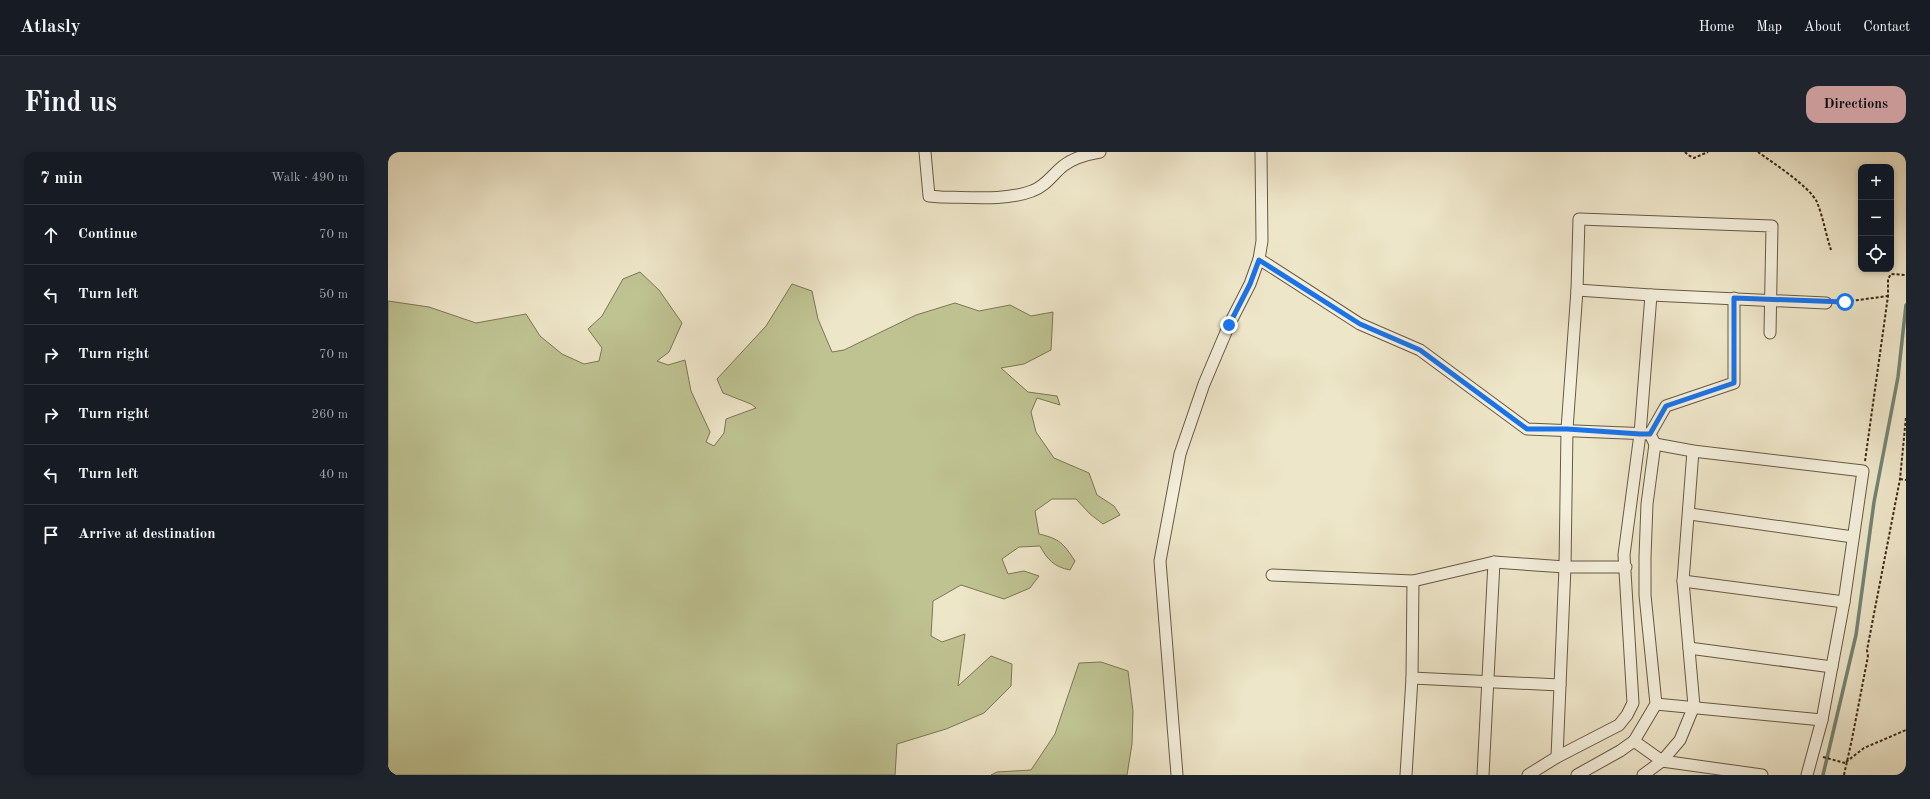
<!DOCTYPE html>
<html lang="en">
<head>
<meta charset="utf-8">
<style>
	body { margin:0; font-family:"Old Standard TT",serif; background:#20242c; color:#f1f3f6 }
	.controls { position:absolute; right:12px; top:12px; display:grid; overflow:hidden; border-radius:8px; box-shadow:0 2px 6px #0003 }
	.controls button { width:36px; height:36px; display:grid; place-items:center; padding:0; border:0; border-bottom:1px solid #363941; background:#171b24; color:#f1f3f6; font:20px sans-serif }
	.stop { position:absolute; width:12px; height:12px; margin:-9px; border:3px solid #1a73e8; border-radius:50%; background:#fff }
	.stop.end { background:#1a73e8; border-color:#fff; box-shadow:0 1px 4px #0008 }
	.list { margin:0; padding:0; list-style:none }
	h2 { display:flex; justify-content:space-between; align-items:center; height:52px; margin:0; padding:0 16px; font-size:17px }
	h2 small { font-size:13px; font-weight:400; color:#9ea1a6 }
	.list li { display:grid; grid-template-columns:26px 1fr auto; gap:12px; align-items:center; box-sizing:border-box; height:60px; padding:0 16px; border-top:1px solid #363941 }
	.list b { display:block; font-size:15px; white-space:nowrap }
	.list em { font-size:13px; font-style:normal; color:#9ea1a6 }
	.icon { flex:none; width:22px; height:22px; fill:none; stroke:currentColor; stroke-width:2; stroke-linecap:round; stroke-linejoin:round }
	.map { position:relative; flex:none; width:1518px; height:623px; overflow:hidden; border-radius:12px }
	header { display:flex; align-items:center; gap:24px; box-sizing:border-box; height:56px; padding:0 20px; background:#171b24; border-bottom:1px solid #363941 }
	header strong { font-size:19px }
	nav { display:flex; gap:22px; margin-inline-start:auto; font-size:14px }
	.intro { display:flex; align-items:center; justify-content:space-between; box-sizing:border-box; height:96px; padding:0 24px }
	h1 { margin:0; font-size:28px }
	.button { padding:10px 18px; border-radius:12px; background:#c59692; color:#111; font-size:14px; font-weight:700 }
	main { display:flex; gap:24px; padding:0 24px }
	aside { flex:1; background:#171b24; border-radius:12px; box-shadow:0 2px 6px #0003 }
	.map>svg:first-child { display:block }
	.green { fill:#bfc392; stroke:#7d7654 }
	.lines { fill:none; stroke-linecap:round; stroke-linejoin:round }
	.stream { stroke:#738475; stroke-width:3.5 }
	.minor-casing { stroke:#685944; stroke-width:13 }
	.path { stroke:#3b2a17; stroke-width:2; stroke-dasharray:3 2; stroke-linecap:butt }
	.minor { stroke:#f4efdc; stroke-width:11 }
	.route { stroke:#1a73e8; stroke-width:5 }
</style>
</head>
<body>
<header>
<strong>Atlasly</strong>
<nav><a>Home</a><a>Map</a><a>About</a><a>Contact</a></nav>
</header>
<div class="intro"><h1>Find us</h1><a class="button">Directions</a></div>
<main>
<aside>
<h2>7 min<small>Walk · 490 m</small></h2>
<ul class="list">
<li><svg class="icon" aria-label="ahead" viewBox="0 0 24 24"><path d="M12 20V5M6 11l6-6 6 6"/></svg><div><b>Continue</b></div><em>70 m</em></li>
<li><svg class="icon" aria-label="left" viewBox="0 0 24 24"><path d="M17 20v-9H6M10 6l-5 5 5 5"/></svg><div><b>Turn left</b></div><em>50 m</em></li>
<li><svg class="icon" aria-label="right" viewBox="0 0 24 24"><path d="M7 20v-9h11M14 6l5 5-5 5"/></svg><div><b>Turn right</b></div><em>70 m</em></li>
<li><svg class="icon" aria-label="right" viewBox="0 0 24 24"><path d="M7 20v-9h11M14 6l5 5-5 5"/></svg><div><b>Turn right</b></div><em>260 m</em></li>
<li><svg class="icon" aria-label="left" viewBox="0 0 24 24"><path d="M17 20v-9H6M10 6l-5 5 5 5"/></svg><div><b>Turn left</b></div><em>40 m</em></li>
<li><svg class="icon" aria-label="arrive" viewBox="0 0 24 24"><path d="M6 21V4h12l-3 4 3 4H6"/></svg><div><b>Arrive at destination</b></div></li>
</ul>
</aside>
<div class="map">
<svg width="1518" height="623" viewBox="0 0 1518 623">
	<rect width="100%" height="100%" fill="#eee6c9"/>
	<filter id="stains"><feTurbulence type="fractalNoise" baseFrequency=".005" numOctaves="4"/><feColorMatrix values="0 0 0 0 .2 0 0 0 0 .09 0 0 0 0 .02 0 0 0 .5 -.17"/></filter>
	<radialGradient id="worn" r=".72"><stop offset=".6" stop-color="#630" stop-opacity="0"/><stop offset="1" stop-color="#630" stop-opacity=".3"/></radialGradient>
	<!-- green -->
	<g class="green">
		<path d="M252,120L271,138L294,171L281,200L269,209L280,213L297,208L303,239L322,280L318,290L326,294L336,281L338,267L368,256L363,252L335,241L329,227L378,174L404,132L424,139L430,167L444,200L456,198L528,163L567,151L591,159L622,153L643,164L665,160L663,198L636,212L613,216L640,240L669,244L672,253L649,246L643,260L648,280L666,306L701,321L709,343L726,354L732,363L715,372L702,362L688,347H664L647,359L651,382C672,387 675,391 687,409L682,418C666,415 659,407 652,394L631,395L614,407L620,422L636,419L651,424L642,436L616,447L573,433L545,449L543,484L554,490L577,482L570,534L603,504L624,512L623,534L596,561L558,577L509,592L507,623H0V149L41,155L88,171L138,162L152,184L174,202L196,212L211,209L214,196L200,177L214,164L235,127Z"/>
		<path d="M713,510L740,519L745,559L744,592L739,623H603L609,620L643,618L667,582L691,511Z"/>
	</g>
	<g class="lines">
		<!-- stream -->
		<path class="stream" d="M1435,623L1468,483L1486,350L1510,225L1518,153"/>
		<!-- minor casing -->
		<g class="minor-casing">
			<g id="minor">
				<path d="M537,0L541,44L553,45C581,45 618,49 644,39C657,35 665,22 675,14C685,6 700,2 712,0"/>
				<path d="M871,107L972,172L1032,198L1139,277L1262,282"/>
				<path d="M1189,138L1263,143L1438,151"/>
				<path d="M1262,282L1278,254L1346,231V146"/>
				<path d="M1267,292L1305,299L1475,319L1456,450L1434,568L1419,623"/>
				<path d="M1302,362L1465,385"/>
				<path d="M884,423L1025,429L1106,410L1177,415H1238"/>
				<path d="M1295,429L1456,450"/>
				<path d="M1301,496L1444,515"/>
				<path d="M1024,526L1172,533"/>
				<path d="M1268,552L1434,568"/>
				<path d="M1246,589L1274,609L1374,623"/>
				<path d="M1169,605L1177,415L1179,277L1189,138L1191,67L1384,74L1382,181"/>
				<path d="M789,623L772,409L792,302L816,232L841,173L862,132L871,107L874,89L873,0"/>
				<path d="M1018,623L1024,526L1025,429"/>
				<path d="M1095,623L1106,410"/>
				<path d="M1140,623L1169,605L1231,573L1239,563L1245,551L1236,403L1252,282L1263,143"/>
				<path d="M1189,623L1232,599L1246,589L1268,552L1257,443V405L1259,352L1267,292L1264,286"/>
				<path d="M1255,623L1274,609L1292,588L1306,554L1295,429L1305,299"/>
			</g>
		</g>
		<!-- path -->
		<g class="path">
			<path d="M1297,0L1300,3L1306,6L1320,0"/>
			<path d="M1370,0C1385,11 1421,34 1429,50C1435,65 1438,83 1443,98"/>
			<path d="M1448,151L1500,144"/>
			<path d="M1477,309L1500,144V127L1503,122L1518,123"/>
			<path d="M1512,327L1518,328"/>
			<path d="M1435,605L1457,611"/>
			<path d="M1458,610L1476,596L1518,578"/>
			<path d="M1456,623L1464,587L1480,504L1479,498L1512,327L1518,265"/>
		</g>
		<!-- minor -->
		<use href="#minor" class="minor"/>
	</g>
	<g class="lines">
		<!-- route -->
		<path class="route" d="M841,173L862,132L871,108L972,172L1032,198L1139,277H1179L1252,282H1262L1278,254L1346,231V146L1457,150"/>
	</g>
	<rect width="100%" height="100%" filter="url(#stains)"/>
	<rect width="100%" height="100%" fill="url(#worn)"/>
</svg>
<div class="controls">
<button>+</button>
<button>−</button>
<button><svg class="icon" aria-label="locate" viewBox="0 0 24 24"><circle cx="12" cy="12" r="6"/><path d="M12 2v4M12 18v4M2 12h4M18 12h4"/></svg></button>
</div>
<div class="stop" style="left:1457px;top:150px"></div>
<div class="stop end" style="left:841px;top:173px"></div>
</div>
</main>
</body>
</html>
